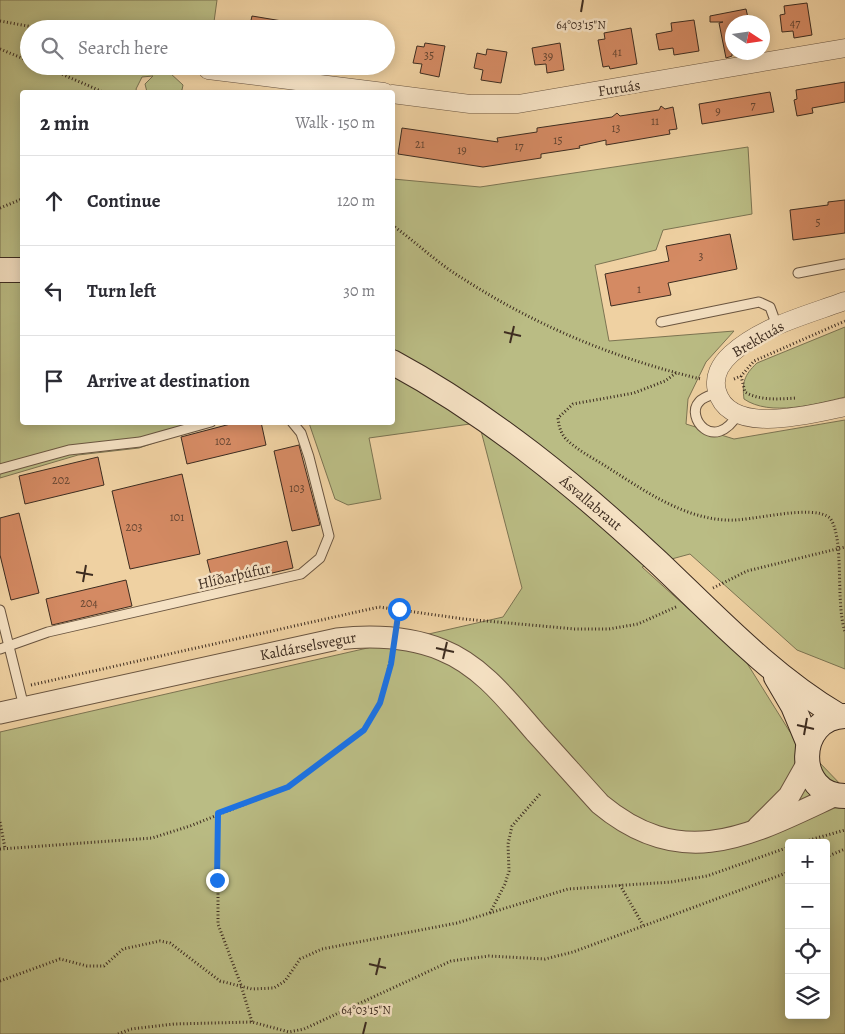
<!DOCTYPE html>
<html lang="en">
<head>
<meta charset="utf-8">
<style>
	body { margin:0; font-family:Alegreya,serif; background:#f7f7f7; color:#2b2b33 }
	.controls { position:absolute; right:15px; bottom:15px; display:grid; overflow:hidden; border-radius:5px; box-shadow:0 2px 12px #0003 }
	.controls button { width:45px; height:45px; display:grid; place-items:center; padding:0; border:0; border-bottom:1px solid #e1e1e2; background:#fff; color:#2b2b33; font:25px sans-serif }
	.compass { position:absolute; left:725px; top:15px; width:45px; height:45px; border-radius:50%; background:#fff; box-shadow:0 2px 12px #0003; rotate:102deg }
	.stop { position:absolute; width:15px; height:15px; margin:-11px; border:4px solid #1a73e8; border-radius:50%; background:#fff }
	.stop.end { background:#1a73e8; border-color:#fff; box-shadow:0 1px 5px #0008 }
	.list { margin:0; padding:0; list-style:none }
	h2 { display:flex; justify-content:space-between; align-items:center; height:65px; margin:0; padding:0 20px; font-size:21px }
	h2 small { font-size:16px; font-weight:400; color:#7c7c81 }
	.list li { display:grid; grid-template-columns:32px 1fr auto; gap:15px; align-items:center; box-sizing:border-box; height:90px; padding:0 20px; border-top:1px solid #e1e1e2 }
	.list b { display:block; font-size:19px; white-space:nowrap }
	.list em { font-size:16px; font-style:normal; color:#7c7c81 }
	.icon { flex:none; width:28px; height:28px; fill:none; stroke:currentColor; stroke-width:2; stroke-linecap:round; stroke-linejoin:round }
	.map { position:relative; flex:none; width:845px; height:1034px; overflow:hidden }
	.search { position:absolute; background:#fff; box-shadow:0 2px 12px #0003; left:20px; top:20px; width:375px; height:55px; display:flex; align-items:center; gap:12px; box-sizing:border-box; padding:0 18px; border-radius:28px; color:#7c7c81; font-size:19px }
	.panel { position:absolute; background:#fff; box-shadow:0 2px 12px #0003; left:20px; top:90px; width:375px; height:335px; border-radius:5px }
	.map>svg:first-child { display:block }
	.green { fill:#babc84; stroke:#7c7452; fill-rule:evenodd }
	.building { fill:#d48a63; stroke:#3d2c20 }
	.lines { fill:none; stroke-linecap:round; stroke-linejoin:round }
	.service-casing { stroke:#6a5540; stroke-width:11 }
	.minor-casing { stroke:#6a5540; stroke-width:19 }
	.tertiary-casing { stroke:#6a5540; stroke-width:23 }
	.secondary-casing { stroke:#3d2c20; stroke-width:26 }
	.path { stroke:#3d2c20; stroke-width:3; stroke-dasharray:1 2.5; stroke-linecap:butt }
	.service { stroke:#f5e1c3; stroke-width:9 }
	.minor { stroke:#f5e1c3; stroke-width:18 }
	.tertiary { stroke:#f5e1c3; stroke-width:21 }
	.secondary { stroke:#f5e1c3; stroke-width:24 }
	.route { stroke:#1a73e8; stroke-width:6 }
	.ticks { fill:none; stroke:#3d2c20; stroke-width:2 }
	.labels { text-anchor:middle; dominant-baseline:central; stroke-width:5; stroke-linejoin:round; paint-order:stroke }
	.number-label { font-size:12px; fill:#634431 }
	.street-label { font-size:15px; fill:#3d2c20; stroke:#f5e1c3 }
	.ticks-label { font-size:12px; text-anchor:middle; fill:#3d2c20; stroke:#f5e1c3; stroke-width:5; stroke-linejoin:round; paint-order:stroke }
</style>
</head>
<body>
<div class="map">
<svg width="845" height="1034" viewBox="0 0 845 1034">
	<rect width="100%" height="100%" fill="#efd1a2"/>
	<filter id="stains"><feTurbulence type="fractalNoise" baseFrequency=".004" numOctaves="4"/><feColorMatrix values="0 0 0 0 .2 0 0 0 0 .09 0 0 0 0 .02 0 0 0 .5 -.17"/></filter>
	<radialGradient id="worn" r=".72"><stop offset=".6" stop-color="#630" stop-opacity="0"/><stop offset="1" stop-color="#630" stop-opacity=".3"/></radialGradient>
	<!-- green -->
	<g class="green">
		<path d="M0,0H217L213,29H29V66H194L170,73L183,85L182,90L177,92H147L145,84L153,76L142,77L136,89L137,92H22V422L212,423L139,448L78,455L0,478Z"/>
		<path d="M748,147L752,214L663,230L656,250L595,265L609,341L734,331L706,362L688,399L686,424L734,439L845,420V669L797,650L690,554L642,567L745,660L790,732L845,789V1034H0V732L503,617L522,588L480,427L470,424L369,438L381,499L348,505L335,499L309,423L392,422L393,179L480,187ZM789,843H826V1015H789Z"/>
		<path d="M845,327V397C816,404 770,417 744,399C742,383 744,375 757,363Z"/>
	</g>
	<!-- building -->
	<g class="building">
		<path d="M807,3L812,35L794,38L793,31L782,32L780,15L785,14L784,6Z"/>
		<path d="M746,9L749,22H732V56L726,58L719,23L723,22H710V16Z"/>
		<path d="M252,16L288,22V29H249Z"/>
		<path d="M694,20L699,51L674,55L673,48L659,50L656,34L672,31L671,23Z"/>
		<path d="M631,28L637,64L610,69L609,66L603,67L598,40L605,39L604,33Z"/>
		<path d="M425,43L445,46L439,77L420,73L422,64L413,63L417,46L424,47Z"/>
		<path d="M560,43L564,70L547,73L546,64L535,65L532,48Z"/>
		<path d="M487,49L507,52L501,83L481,80L483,70L474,68L477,53L486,55Z"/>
		<path d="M845,82V102L812,108L813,113L797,116L794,100L797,99L796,90Z"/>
		<path d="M770,92L774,112L702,124L699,104Z"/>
		<path d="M661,106L665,109L673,107L677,129L669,130L670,134L606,145V140L579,146L580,148L541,154V158L483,167L398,154L402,128L498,142L497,138L537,132V128L612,117L617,113L620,116L659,110Z"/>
		<path d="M845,200V233L793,240L790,210L828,205V202Z"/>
		<path d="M730,234L737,269L668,283L671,295L611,306L605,274L669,261L666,246Z"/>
		<path d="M238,422H261L266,445L187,464L181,437Z"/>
		<path d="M299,445L320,525L292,531L274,451Z"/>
		<path d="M98,457L104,485L25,504L19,476Z"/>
		<path d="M182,474L200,554L130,569L112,491Z"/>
		<path d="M19,513L39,593L11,600L0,555V518Z"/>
		<path d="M287,541L293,568L214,587L207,560Z"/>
		<path d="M126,580L132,606L52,625L46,599Z"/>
	</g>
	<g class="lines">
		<!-- service casing -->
		<g class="service-casing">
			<g id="service">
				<path d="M798,273L845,264"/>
				<path d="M661,322L759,302L770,307L777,326"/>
				<path d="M717,393C711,395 703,397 699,402C685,417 714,454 738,414"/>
				<path d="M0,469L69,450L140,442L211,422"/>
				<path d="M0,610L24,707"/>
				<path d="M0,649L48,632L301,574L320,558L329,536L309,457L301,433L292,422"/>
			</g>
		</g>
		<!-- minor casing -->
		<g class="minor-casing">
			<g id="minor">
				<path d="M208,70L384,92"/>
				<path d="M392,94L470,104H518L845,48"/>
				<path d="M845,301C807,315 762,326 731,354C720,364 713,377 717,391C729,437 812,414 845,407"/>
			</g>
		</g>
		<!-- tertiary casing -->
		<g class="tertiary-casing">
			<g id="tertiary">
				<path d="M0,713L337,639C373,635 408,636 442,650C482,666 509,702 536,733C558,757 579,781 600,804C684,874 752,834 836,795"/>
				<path d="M758,827L789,796L807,764"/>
			</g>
		</g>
		<!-- secondary casing -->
		<g class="secondary-casing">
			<g id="secondary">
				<path d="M0,270H22"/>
				<path d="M392,362C490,415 576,486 658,562C715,616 771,676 839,716"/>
				<path d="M776,677L793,706L808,742"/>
				<path d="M845,716C795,717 794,796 845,796"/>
			</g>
		</g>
		<!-- path -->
		<g class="path">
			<path d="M0,21L44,29"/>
			<path d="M0,49L29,61"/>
			<path d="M43,66L103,92"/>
			<path d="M0,208L22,199"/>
			<path d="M392,225C416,242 437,263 462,278C536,326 616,359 701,379"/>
			<path d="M676,373L665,381L634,393L573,404L558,418C559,426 560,432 566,439C577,450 593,458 607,467C642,489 682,518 726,520C751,522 812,503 830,518C845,539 835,601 845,632"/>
			<path d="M741,376L745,392C760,401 779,399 797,398"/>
			<path d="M734,379L741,376L754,361L845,321"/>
			<path d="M713,588L747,571L845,547"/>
			<path d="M397,621L399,609"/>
			<path d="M31,685L379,607L464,619L575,629H609L638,624L678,606"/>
			<path d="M218,813V924L241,985L252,1022"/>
			<path d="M0,822L5,848"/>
			<path d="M799,843L845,830"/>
			<path d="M0,849L152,838L190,826L288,787L364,730L380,703L392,654"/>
			<path d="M826,857L845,849"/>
			<path d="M620,885L643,925"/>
			<path d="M490,913L505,884L509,871L508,844L512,826L540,794"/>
			<path d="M0,981L60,959L87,966H104L123,949L160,941L170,943L220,981L252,989L274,988L285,981L300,959L322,949L457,923L568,889L671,882L707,876L789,847"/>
			<path d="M118,1034L131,1029L174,1024L252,1022L289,1032L304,1029L451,961L489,956L545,959L573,952L789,872"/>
		</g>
		<!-- service -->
		<use href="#service" class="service"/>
		<!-- minor -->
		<use href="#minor" class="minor"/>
		<!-- tertiary -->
		<use href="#tertiary" class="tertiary"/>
		<!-- secondary -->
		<use href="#secondary" class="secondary"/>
	</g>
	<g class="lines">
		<!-- route -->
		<path class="route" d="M217,880L218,813L288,787L364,730L380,703L391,664L399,609"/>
	</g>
	<!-- ticks -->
	<path class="ticks" d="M581,12L583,0M504,332L521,336M510,343L514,326M76,572L93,575M83,582L86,565M436,648L454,652M443,659L447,642M797,725L814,729M804,735L807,718M369,964L386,968M376,975L380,958M363,1034L366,1022"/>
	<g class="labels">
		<!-- number labels -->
		<g class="number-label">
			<text x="795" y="23">47</text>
			<text x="617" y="52">41</text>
			<text x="429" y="55">35</text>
			<text x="548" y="56">39</text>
			<text x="753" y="105">7</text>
			<text x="718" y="111">9</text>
			<text x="655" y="121">11</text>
			<text x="616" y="128">13</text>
			<text x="558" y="140">15</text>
			<text x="420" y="144">21</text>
			<text x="519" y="146">17</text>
			<text x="462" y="150">19</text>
			<text x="818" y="222">5</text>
			<text x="701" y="256">3</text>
			<text x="639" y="289">1</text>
			<text x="223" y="441">102</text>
			<text x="61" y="480">202</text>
			<text x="297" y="488">103</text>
			<text x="177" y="517">101</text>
			<text x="134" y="527">203</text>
			<text x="89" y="603">204</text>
		</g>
		<!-- street labels -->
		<g class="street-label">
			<text transform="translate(619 88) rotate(-9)">Furuás</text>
			<text transform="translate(758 339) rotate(-30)">Brekkuás</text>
			<text transform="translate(591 503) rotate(40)">Ásvallabraut</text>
			<text transform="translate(234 576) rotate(-13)">Hlíðarþúfur</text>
			<text transform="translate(308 646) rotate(-11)">Kaldárselsvegur</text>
		</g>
	</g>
	<g class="ticks-label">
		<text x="581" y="29">64°03'15"N</text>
		<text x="366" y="1014">64°03'15"N</text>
	</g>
	<rect width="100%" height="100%" filter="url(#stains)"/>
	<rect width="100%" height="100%" fill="url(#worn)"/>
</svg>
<div class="controls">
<button>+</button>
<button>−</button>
<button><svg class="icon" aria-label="locate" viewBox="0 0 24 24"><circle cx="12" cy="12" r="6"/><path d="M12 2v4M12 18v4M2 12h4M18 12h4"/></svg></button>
<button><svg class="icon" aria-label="layers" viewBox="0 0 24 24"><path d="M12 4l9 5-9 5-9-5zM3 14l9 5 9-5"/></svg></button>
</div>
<svg class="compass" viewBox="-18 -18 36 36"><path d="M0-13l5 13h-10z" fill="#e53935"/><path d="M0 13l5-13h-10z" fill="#7c7c81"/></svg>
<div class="stop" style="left:399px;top:609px"></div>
<div class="stop end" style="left:217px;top:880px"></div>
<div class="search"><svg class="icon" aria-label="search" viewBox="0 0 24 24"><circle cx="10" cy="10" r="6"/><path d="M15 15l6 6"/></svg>Search here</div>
<section class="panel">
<h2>2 min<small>Walk · 150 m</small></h2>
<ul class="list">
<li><svg class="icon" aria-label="ahead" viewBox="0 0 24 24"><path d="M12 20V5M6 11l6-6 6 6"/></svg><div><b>Continue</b></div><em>120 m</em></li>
<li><svg class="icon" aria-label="left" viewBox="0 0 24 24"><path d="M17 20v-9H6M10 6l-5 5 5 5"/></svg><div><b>Turn left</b></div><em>30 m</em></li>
<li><svg class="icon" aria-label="arrive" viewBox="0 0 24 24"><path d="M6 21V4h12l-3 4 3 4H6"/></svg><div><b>Arrive at destination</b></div></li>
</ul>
</section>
</div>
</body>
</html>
